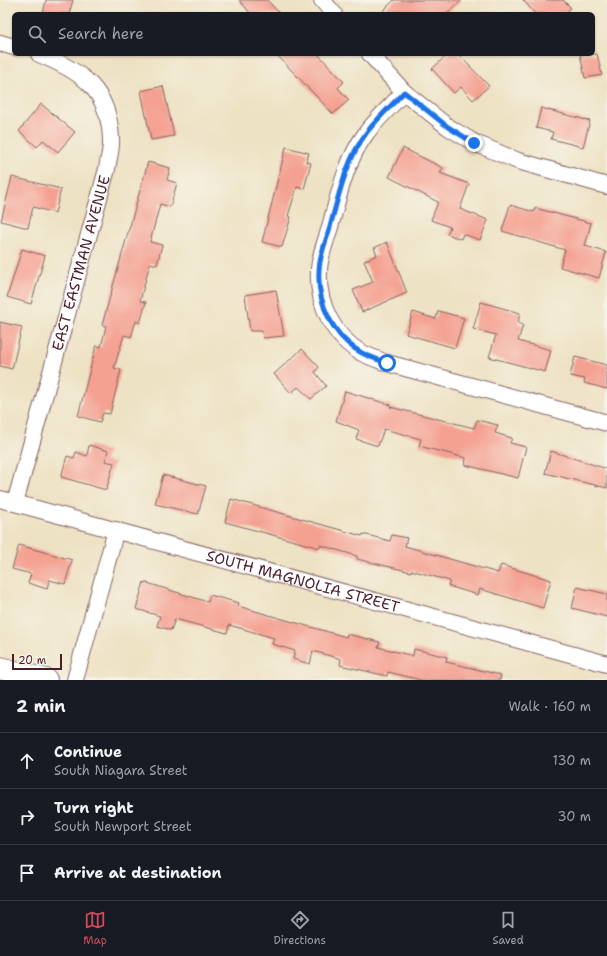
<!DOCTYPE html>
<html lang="en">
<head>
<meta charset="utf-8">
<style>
	body { margin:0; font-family:"Shantell Sans",sans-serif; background:#242831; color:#f1f3f6 }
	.scale { position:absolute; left:12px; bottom:10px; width:50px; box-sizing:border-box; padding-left:4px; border:2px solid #4a1f2b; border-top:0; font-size:11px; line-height:14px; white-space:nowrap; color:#4a1f2b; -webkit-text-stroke:3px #f7f3e8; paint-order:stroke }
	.stop { position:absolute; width:12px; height:12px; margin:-9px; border:3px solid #1a73e8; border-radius:50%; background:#fff }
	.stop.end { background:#1a73e8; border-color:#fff; box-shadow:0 1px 4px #0008 }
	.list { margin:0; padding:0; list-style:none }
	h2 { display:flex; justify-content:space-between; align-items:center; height:52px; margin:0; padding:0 16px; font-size:17px }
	h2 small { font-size:13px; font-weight:400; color:#9ea1a6 }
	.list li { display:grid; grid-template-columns:26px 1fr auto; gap:12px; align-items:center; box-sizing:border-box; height:56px; padding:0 16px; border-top:1px solid #363941 }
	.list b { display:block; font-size:15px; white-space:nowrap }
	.list p { margin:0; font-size:13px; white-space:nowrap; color:#9ea1a6 }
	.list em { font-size:13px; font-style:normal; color:#9ea1a6 }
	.icon { flex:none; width:22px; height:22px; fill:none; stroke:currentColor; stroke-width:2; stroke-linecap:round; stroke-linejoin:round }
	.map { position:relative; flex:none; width:607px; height:680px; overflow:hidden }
	.search { position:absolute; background:#171b24; box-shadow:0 1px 3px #0004; left:12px; right:12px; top:12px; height:44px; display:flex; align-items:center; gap:10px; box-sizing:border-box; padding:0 14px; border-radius:6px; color:#9ea1a6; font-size:15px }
	.sheet { height:220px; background:#171b24 }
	nav { display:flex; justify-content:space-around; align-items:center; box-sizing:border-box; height:56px; border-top:1px solid #363941; background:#171b24; font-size:11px; color:#9ea1a6 }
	nav a { display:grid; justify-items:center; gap:2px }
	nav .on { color:#d1495b }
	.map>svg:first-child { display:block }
	.building { fill:#f4a192 }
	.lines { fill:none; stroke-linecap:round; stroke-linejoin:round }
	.street-casing { stroke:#836361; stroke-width:18 }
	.secondary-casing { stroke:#836361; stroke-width:24 }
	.street { stroke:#fff; stroke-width:16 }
	.secondary { stroke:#fff; stroke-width:22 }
	.route { stroke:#1a73e8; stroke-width:5 }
	.labels { text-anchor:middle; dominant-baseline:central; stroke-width:3; stroke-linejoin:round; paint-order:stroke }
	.street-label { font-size:15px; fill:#4a1f2b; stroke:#f7f3e8 }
</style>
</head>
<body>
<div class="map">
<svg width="607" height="680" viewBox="0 0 607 680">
	<rect width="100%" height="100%" fill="#f7f3e8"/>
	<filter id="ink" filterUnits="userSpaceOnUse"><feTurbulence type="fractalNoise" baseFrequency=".025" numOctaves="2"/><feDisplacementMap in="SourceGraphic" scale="8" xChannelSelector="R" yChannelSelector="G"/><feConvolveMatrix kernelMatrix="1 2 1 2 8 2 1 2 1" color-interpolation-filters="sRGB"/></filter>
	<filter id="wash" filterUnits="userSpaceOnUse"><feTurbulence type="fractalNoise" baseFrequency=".012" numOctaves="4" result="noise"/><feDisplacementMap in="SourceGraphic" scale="16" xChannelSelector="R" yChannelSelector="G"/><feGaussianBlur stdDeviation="0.9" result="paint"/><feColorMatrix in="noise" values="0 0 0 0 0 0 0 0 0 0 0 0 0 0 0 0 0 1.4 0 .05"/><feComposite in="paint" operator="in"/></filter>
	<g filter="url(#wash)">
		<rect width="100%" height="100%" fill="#eee2c4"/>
		<g id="blocks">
			<!-- building -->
			<g class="building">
				<path d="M46,0H73L69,14H43Z"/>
				<path d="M239,0H267L280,14H251Z"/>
				<path d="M394,0H462L447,14H380Z"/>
				<path d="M523,0H563L571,8L564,14H535Z"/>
				<path d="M276,54H318L344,82L338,88L349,100L333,114Z"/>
				<path d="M448,54H458L489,86L473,100L461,87L454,93L432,69Z"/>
				<path d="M580,54H597L602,75L585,78Z"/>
				<path d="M163,86L174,136L151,140L141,91Z"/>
				<path d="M41,104L75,132L58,152L43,140L37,147L19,131Z"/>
				<path d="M541,108L590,121L583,147L551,139L553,132L536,128Z"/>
				<path d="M286,147L309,153L306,162L311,163L304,189L297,187L288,216L291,217L282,247L262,242Z"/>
				<path d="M403,148L443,168L440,173L469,184L460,209L488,220L480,240L463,234L461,239L447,234L450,227L431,220L438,202L389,177Z"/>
				<path d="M148,162L170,168L167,180L177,183L170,207L160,204L150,242L162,245L157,265L150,263L140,301L146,302L140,323L136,321L131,337L124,335L114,368L121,370L110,414L103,413L100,422L78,416L96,346L101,347L106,326L102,325Z"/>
				<path d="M12,177L61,189L55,213L33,207L28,228L1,221Z"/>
				<path d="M510,205L534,212L535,208L591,223L585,246L606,252L599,278L560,267L565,250L502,231Z"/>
				<path d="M387,242L407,293L362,312L353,290L373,282L364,261L377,255L374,248Z"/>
				<path d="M22,249L45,256L31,304L7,297Z"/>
				<path d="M276,290L284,336L263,338L262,331H250L245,295Z"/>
				<path d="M481,302L520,313L518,323L523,325L518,341L551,350L545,372L489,357L496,335L473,329Z"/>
				<path d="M438,311L464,318L455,348L406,334L413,312L436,319Z"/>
				<path d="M0,322L22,327L12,369L0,366Z"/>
				<path d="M302,349L319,367L315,372L326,386L311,399L298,387L291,393L274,374Z"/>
				<path d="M575,357L607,365V389L584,383L585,379L570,376Z"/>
				<path d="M345,391L391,405L390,407L474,428L477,420L498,425L495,433L512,438L510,443L526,447L518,478L465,465L466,458L419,446L421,439L384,429L378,446L356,439L359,430L336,421Z"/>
				<path d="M89,445L108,451L105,461L114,463L106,490L61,477L67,456L74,458L76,452L87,456Z"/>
				<path d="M551,451L607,469V488L545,473Z"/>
				<path d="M163,475L206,486L198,514L155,504Z"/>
				<path d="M231,499L362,536L363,534L390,541L392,535L407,538L405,546L498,573L501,565L551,580L543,608L480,589L478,595L448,586L450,581L411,570V572L357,559V556L320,545V548L225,522Z"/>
				<path d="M19,545L72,560L65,584L49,580L47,589L28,583L31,574L12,569Z"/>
				<path d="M144,582L208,602L210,595L239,603L238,606L279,618L346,637L347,634L380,642L378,647L413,656L414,649L447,657L446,662L501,675L500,680H421L388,672L387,676L340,665L341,659L313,651L310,664L293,659L295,651L272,644L274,638L229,625L227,633L175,619L171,630L157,626L160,616L136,609Z"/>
				<path d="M577,587L607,594V617L572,608Z"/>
			</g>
		</g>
	</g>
	<g filter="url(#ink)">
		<use href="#blocks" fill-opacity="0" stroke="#836361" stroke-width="1"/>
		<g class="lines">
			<!-- street casing -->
			<g class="street-casing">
				<g id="street">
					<path d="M322,0L334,14"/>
					<path d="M0,43L14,47"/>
					<path d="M370,54L404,92L448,127L475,143L518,161L607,186"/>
					<path d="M404,92C392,105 378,118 367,132C346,160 339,194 330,227C326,241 319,257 319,271C317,303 333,337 362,353C370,357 379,360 387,363L607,423"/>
					<path id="s1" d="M0,499L607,664"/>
					<path id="s2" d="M15,503L107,169C108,160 112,149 111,139C109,89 81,71 39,54"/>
					<path d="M75,680L116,530"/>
				</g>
			</g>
			<!-- secondary casing -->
			<g class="secondary-casing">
				<path id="secondary" d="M0,668L46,680"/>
			</g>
			<!-- street -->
			<use href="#street" class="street"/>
			<!-- secondary -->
			<use href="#secondary" class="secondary"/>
		</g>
	</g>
	<g class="lines" filter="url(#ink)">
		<!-- route -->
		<path class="route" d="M387,363C379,360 370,357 362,353C333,337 317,303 319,271C319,257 326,241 330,227C339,194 346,160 367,132C378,118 392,105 404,92L448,127L474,143"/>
	</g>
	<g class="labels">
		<!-- street labels -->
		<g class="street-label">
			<text stroke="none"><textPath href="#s2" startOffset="249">EAST EASTMAN AVENUE</textPath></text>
			<text stroke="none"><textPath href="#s1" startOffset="314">SOUTH MAGNOLIA STREET</textPath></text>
		</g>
	</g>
</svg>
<div class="scale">20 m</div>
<div class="stop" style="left:387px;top:363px"></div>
<div class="stop end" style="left:474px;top:143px"></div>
<div class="search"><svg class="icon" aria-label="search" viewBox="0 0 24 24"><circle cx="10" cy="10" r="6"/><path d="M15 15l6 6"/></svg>Search here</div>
</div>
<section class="sheet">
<h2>2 min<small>Walk · 160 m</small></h2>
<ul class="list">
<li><svg class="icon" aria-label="ahead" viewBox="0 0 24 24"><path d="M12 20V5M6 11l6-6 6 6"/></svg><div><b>Continue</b><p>South Niagara Street</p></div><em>130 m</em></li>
<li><svg class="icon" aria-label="right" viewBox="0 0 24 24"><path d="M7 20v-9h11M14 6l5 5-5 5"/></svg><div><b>Turn right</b><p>South Newport Street</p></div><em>30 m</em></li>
<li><svg class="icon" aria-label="arrive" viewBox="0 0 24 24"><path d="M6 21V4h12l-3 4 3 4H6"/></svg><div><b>Arrive at destination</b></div></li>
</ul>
</section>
<nav>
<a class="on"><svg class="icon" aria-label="map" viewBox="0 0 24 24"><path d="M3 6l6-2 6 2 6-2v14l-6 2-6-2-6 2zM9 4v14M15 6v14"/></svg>Map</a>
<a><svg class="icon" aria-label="directions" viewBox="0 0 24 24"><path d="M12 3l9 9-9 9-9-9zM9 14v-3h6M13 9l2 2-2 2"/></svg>Directions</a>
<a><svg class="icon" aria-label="saved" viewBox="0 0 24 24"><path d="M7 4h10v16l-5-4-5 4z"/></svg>Saved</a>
</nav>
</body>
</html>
